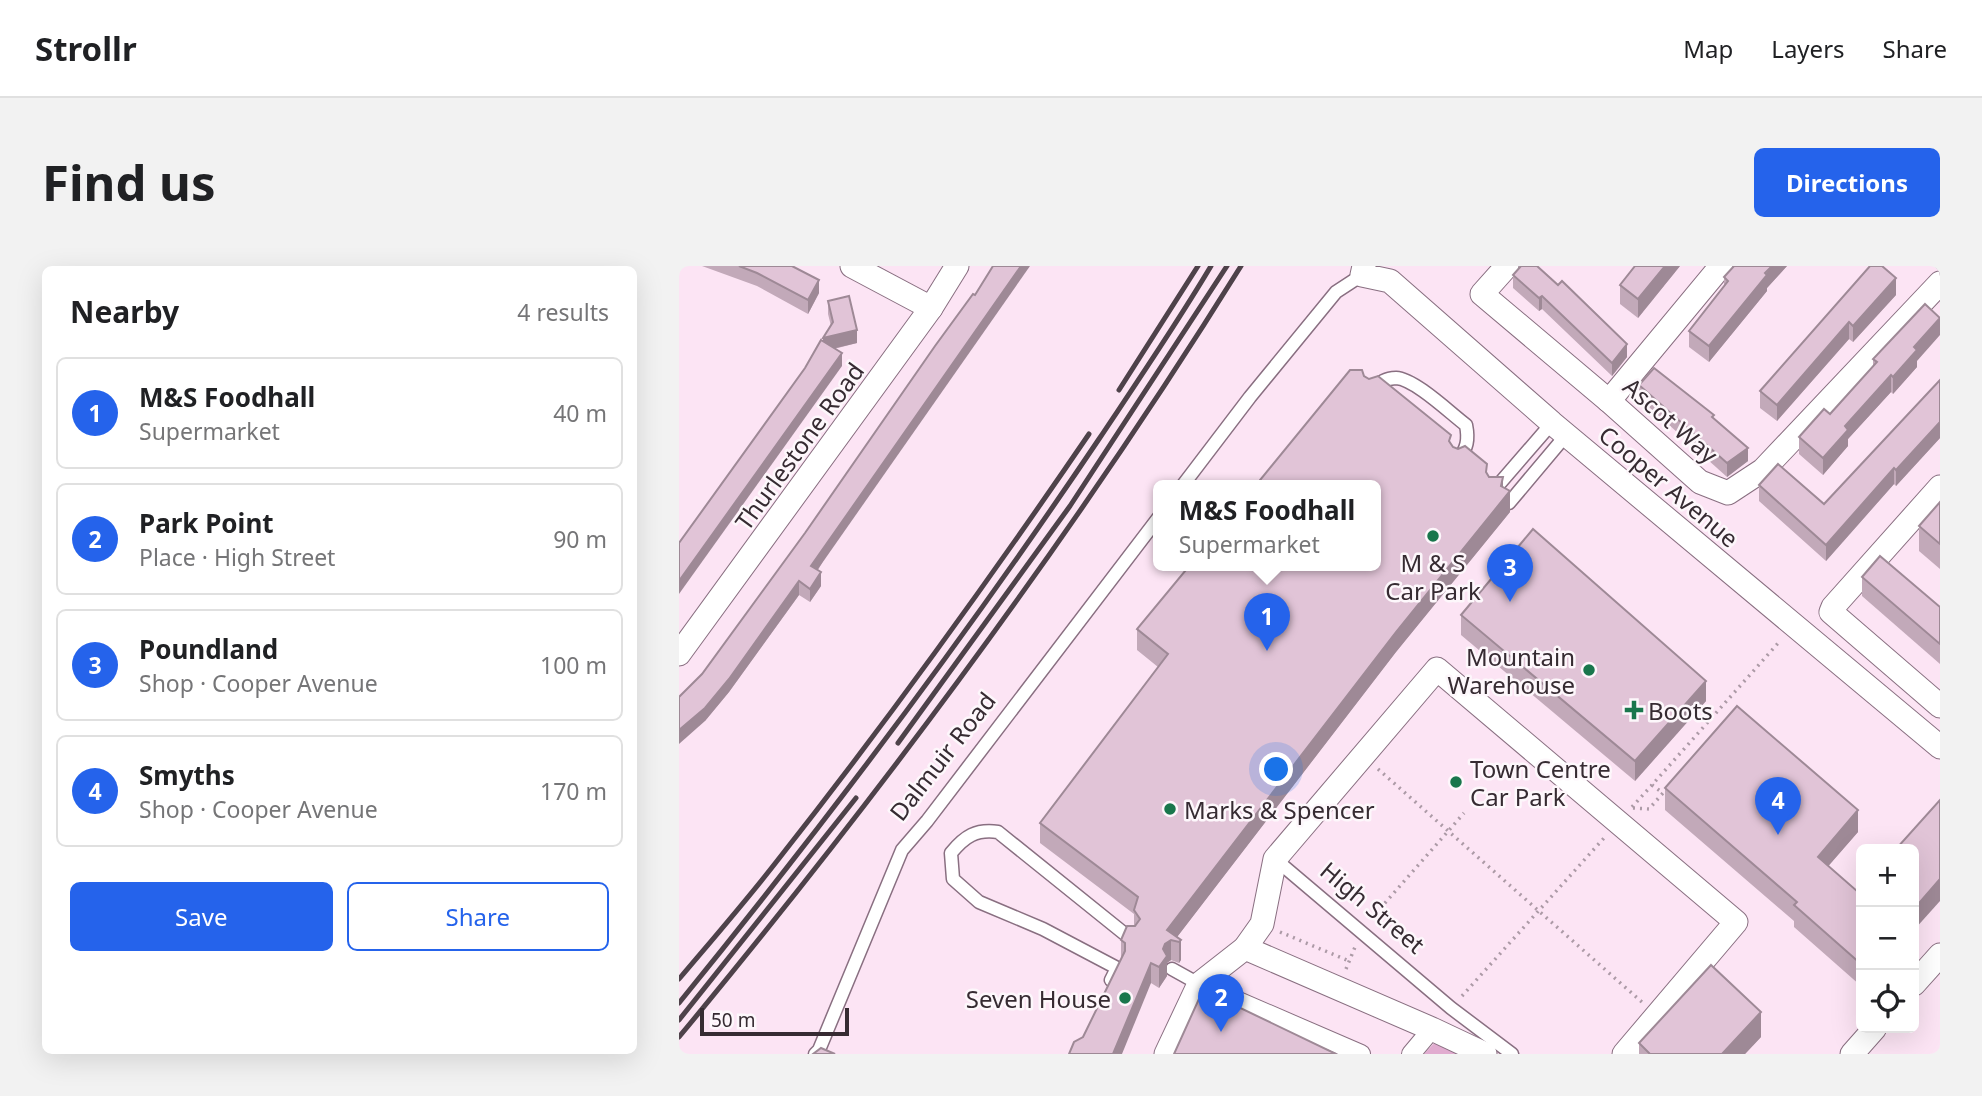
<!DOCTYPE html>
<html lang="en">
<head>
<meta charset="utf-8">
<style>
	body { margin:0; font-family:"Noto Sans",sans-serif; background:#f2f2f2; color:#202124 }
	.controls { position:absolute; right:21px; bottom:21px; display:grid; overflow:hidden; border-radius:10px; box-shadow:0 7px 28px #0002 }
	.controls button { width:63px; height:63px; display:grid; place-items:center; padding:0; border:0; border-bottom:2px solid #e0e0e0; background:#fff; color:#202124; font:35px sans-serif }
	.scale { position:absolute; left:21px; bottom:18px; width:149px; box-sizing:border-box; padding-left:7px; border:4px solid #362b32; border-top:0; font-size:19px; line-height:24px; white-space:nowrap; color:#362b32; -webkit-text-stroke:5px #fdf7fb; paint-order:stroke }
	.you { position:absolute; left:598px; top:504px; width:24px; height:24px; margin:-18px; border:5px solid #fff; border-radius:50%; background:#1a73e8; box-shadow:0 0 0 10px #1a73e833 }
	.badge { display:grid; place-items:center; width:46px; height:46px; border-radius:50%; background:#2563eb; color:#fff; font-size:23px; font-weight:700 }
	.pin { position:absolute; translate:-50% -58px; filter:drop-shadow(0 2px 4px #0008) }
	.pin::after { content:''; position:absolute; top:37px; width:24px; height:21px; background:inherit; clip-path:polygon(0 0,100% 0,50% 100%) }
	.popup { position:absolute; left:474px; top:214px; width:228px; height:91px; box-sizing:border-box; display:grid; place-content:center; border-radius:10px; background:#fff; filter:drop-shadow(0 2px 5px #0005); font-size:23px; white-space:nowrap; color:#757577 }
	.popup b { font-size:26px; color:#202124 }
	.popup::after { content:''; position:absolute; left:50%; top:100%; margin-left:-14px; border:14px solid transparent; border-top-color:#fff }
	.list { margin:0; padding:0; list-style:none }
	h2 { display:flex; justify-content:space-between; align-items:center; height:91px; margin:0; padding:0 28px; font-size:30px }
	h2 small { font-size:23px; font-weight:400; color:#757577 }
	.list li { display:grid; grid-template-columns:46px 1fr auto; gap:21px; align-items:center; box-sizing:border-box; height:112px; margin:0 14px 14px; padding:0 14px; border:2px solid #e0e0e0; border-radius:10px }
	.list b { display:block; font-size:26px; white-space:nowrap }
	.list p { margin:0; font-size:23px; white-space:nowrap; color:#757577 }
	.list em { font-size:23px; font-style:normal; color:#757577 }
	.actions { display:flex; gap:14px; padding:21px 28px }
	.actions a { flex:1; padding:16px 0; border:2px solid #2563eb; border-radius:10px; text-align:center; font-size:24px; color:#2563eb }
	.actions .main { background:#2563eb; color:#fff }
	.icon { flex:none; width:38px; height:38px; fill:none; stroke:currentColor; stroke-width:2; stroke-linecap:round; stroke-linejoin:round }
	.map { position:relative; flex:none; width:1261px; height:788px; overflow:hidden; border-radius:10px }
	header { display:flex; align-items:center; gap:42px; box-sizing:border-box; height:98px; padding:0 35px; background:#fff; border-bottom:2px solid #e0e0e0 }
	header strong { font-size:33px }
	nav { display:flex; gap:38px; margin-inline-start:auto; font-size:24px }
	.intro { display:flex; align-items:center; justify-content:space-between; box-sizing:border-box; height:168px; padding:0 42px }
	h1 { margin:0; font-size:49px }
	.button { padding:18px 32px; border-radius:10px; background:#2563eb; color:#fff; font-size:24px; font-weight:700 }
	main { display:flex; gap:42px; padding:0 42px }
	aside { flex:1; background:#fff; border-radius:10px; box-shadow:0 7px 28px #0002 }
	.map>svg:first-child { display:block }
	.green { fill:#e1acd0 }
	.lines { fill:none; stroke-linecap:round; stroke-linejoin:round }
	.service-casing { stroke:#896f81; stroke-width:15 }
	.pedestrian-casing { stroke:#896f81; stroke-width:20 }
	.minor-casing { stroke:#896f81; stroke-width:25 }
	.path { stroke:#ac9aa6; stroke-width:3.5; stroke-dasharray:2 5; stroke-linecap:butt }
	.service { stroke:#fff; stroke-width:12 }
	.pedestrian { stroke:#fff; stroke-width:18 }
	.minor { stroke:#fff; stroke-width:23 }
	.rail { stroke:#4e424a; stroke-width:5 }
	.wall { fill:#c2a9b9 }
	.shaded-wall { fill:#9e8996 }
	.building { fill:#e1c4d7; stroke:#9e8996; stroke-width:2 }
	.poi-dot { fill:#19764c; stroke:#fdf7fb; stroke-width:2.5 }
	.labels { text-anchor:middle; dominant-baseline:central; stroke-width:5; stroke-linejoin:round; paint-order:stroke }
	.street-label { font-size:24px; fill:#362b32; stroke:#fdf7fb }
	.poi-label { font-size:24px; fill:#362b32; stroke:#fdf7fb; text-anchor:start }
</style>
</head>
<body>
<header>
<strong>Strollr</strong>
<nav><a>Map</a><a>Layers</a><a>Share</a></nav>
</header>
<div class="intro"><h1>Find us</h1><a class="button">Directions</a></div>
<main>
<aside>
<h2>Nearby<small>4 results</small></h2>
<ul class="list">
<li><span class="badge">1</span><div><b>M&amp;S Foodhall</b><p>Supermarket</p></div><em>40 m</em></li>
<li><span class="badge">2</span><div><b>Park Point</b><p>Place · High Street</p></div><em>90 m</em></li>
<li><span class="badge">3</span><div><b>Poundland</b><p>Shop · Cooper Avenue</p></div><em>100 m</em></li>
<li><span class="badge">4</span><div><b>Smyths</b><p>Shop · Cooper Avenue</p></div><em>170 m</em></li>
</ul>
<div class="actions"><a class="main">Save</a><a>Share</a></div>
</aside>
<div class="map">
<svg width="1261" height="788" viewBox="0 0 1261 788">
	<rect width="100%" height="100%" fill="#fce4f4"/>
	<!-- green -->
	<path class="green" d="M760,772L794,788H745Z"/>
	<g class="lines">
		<!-- service casing -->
		<g class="service-casing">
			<g id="service">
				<path d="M693,125C699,117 706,112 717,112C736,113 771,147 787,159C790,174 788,182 779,195"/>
				<path d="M504,219L571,131L657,26L683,9"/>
				<path d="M815,224L873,157"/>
				<path d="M830,237L888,168"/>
				<path d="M596,593L772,742L833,788"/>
				<path d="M493,703L520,718"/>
				<path d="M432,714L438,702L364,663L300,636L274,613L272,587C286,570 297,563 319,566L452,673"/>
				<path d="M136,788L140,784L223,584L248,555L480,251"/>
			</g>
		</g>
		<!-- pedestrian casing -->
		<g class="pedestrian-casing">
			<g id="pedestrian">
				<path d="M520,718L682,788"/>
				<path d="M732,788L753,763"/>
			</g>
		</g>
		<!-- minor casing -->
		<g class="minor-casing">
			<g id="minor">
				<path d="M173,0L252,42"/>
				<path d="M685,0L683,9L711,15L873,157L1261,481"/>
				<path d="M828,0L803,28L930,135L1021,216L1049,227L1084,204L1261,17"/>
				<path d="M930,135L1042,0"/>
				<path d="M1261,221L1154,341L1152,346L1261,440"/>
				<path d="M0,388L252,42L278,0"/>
				<path d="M566,682L753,763L806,788"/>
				<path d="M1235,718L1261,689"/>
				<path d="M487,788L520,718L566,682L583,658L596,593L758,403L1057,656L945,788"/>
				<path d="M1173,788L1196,762"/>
			</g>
		</g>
		<!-- path -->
		<g class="path">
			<path d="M699,503L964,737"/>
			<path d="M953,541L973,519"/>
			<path d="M954,542L970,543L984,527L973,519L1101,375"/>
			<path d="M692,653L785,547"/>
			<path d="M601,666L670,695"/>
			<path d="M667,703L676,681"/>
			<path d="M783,730L925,572"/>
		</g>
		<!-- service -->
		<use href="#service" class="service"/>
		<!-- pedestrian -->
		<use href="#pedestrian" class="pedestrian"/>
		<!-- minor -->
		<use href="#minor" class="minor"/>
		<!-- rail -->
		<g class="rail">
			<path d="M440,124L519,0"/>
			<path d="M219,477L391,240L548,0"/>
			<path d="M0,713C33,674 67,635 98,595C207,457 311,313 410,168"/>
			<path d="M0,737C148,555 289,368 420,173C458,116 497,59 532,0"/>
			<path d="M0,754L177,532"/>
			<path d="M0,771C203,526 394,270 562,0"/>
		</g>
	</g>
	<!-- wall -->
	<g class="wall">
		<path d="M23,0H113L140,27L129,48L78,20Z"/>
		<path d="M1001,0L959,52L941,38V19Z"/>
		<path d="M1055,0H1108L1088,22V25L1030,96L1010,81V65L1045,20V11Z"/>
		<path d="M1191,0L1217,29L1174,76L1170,73L1098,155L1081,142V125Z"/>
		<path d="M1255,0H1261V4L1258,3Z"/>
		<path d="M834,9L948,91L933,110L863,43L860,45L834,22Z"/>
		<path d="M296,29L139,304L142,320L131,336L120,329L50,426L26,455L23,408L126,267Z"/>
		<path d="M149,35L178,77L155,83L163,100L126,102L144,75L152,60L149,48Z"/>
		<path d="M1194,93L1238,95V101L1214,128L1212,126L1169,173V180L1144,209L1120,188V171L1151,148L1194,100Z"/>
		<path d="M685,110L772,178L774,181L824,221L831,246L717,386L498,671L502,674V694L500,697L492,694L488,697V710L480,722L472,717L404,771L442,694V674L455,660V648L361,577V557L479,401L458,384V363Z"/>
		<path d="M1261,114V172L1217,220L1215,218L1147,295L1080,235V219L1145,238Z"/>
		<path d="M960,119L1035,153L1069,195L1048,211L960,132Z"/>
		<path d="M1261,236V303L1240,285V260Z"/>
		<path d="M1183,311L1261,341V398L1183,330Z"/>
		<path d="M782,349L1027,435L956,515L782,369Z"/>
		<path d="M986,522L1179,566L1149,600L1179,626L1182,623V720L1115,661V655L986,544Z"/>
		<path d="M1082,771L1066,788H960V777Z"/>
	</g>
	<!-- shaded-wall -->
	<g class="shaded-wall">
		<path d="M342,0H351L132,313V300Z"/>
		<path d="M986,0H1001L959,52V33Z"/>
		<path d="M1093,0H1108L1088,22V25L1030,96V80Z"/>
		<path d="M1217,12V29L1174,76V60Z"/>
		<path d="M140,14V27L129,48V34Z"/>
		<path d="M863,30V43L860,45V32Z"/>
		<path d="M1261,52V69L1238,95V101L1214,128V111L1235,81Z"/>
		<path d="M1170,56V73L1098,155V139Z"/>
		<path d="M178,64V77L144,85V72Z"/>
		<path d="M948,78V91L933,110V97Z"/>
		<path d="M163,87V100L0,328V315Z"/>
		<path d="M1212,109V126L1169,173V180L1144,209V192L1166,160Z"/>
		<path d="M1261,156V172L1217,220V204Z"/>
		<path d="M1069,182V195L1048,211V197Z"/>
		<path d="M1215,202V218L1147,295V279Z"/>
		<path d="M824,211V231L831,225V246L717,386L495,675L492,674V694L488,697V710L480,722V701L488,664L822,220Z"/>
		<path d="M142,306V320L131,336V323Z"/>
		<path d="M120,315V329L50,426L26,455L0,478V464Z"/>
		<path d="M1027,415V435L956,515V495Z"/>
		<path d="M1179,544V566L1139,612V591Z"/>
		<path d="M1261,613V635L1235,664V643Z"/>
		<path d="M502,674V694L500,697V676Z"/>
		<path d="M472,697V717L443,788H434Z"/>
		<path d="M1082,746V771L1066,788H1043Z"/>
	</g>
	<!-- building -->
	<g class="building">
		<path d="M60,0H113L140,14L129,34L78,7Z"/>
		<path d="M314,0H342L132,300L142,306L131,323L120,315L50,413L26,442L0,464V431L23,408L126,267L256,80L294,28L296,29Z"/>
		<path d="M842,0H858L879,19L883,15L948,78L933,97L863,30L860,32L834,9Z"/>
		<path d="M956,0H986L959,33L941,19Z"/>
		<path d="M1055,0H1093L1086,7L1088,9L1030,80L1010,65L1049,15L1045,11Z"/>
		<path d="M1191,0H1203L1217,12L1174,60L1170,56L1098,139L1081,125Z"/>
		<path d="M170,30L178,64L144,72L154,56L149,35Z"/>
		<path d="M1246,38L1261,52L1235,81L1238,84L1214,111L1212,109L1166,160L1169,164L1144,192L1120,171L1145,143L1151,148L1198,96L1194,93Z"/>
		<path d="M142,74L163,87L0,315V277L126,102Z"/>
		<path d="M975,102L1035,149L1033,151L1069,182L1048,197L960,119Z"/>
		<path d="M671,104H683L685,110L690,113L699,110L772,169L770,175L774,181L779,183L786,180L808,198L807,206L810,211H824L822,220L831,225L717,366L488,664L502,674L500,676L492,674L486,678L484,683L488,690L480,701L472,697L434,788H390L395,776L404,771L446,685V677L442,674L448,660H456L461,653L455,644L459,631L361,557L489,388L458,363L511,299H696V219H577Z"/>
		<path d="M1261,114V156L1217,204L1215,202L1147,279L1080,219L1099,198L1145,238Z"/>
		<path d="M1261,236V278L1240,260Z"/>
		<path d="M854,263L1027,415L956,495L782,349Z"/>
		<path d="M1201,290L1261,341V378L1183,311Z"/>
		<path d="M1058,440L1179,544L1139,591L1179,626L1182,623V698L1115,639L1118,636L986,522Z"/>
		<path d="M1261,534V613L1235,643V583H1217Z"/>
		<path d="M1032,699L1082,746L1043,788H971L960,777Z"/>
		<path d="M524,724L657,788H495Z"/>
		<path d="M142,782L156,788H134Z"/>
	</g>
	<!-- markers -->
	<g class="poi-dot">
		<circle cx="754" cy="270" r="7"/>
		<circle cx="910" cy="404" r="7"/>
		<path d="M951.5 433.5h7v7h7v7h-7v7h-7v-7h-7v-7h7z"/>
		<circle cx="777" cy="516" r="7"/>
		<circle cx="491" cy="543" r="7"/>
		<circle cx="446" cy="732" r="7"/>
	</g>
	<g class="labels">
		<!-- street labels -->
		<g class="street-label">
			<text transform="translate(992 154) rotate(41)">Ascot Way</text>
			<text transform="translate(120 180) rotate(-54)">Thurlestone Road</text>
			<text transform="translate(990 220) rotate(40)">Cooper Avenue</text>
			<text transform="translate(263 490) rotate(-52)">Dalmuir Road</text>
			<text transform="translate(694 641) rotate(40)">High Street</text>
		</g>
		<!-- poi labels -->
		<g class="poi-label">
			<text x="754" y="296" text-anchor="middle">M &amp; S<tspan x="754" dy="28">Car Park</tspan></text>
			<text x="896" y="390" text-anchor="end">Mountain<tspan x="896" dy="28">Warehouse</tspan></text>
			<text x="969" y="444">Boots</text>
			<text x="791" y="502">Town Centre<tspan x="791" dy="28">Car Park</tspan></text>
			<text x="505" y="543">Marks &amp; Spencer</text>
			<text x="432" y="732" text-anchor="end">Seven House</text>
		</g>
	</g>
</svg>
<div class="controls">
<button>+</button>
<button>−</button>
<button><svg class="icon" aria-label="locate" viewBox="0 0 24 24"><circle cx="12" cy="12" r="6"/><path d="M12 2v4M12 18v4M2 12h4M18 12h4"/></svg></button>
</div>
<div class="scale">50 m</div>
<div class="you"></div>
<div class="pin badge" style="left:588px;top:385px">1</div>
<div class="popup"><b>M&amp;S Foodhall</b>Supermarket</div>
<div class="pin badge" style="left:542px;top:766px">2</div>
<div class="pin badge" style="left:831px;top:336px">3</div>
<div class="pin badge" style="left:1099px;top:569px">4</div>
</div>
</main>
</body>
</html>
